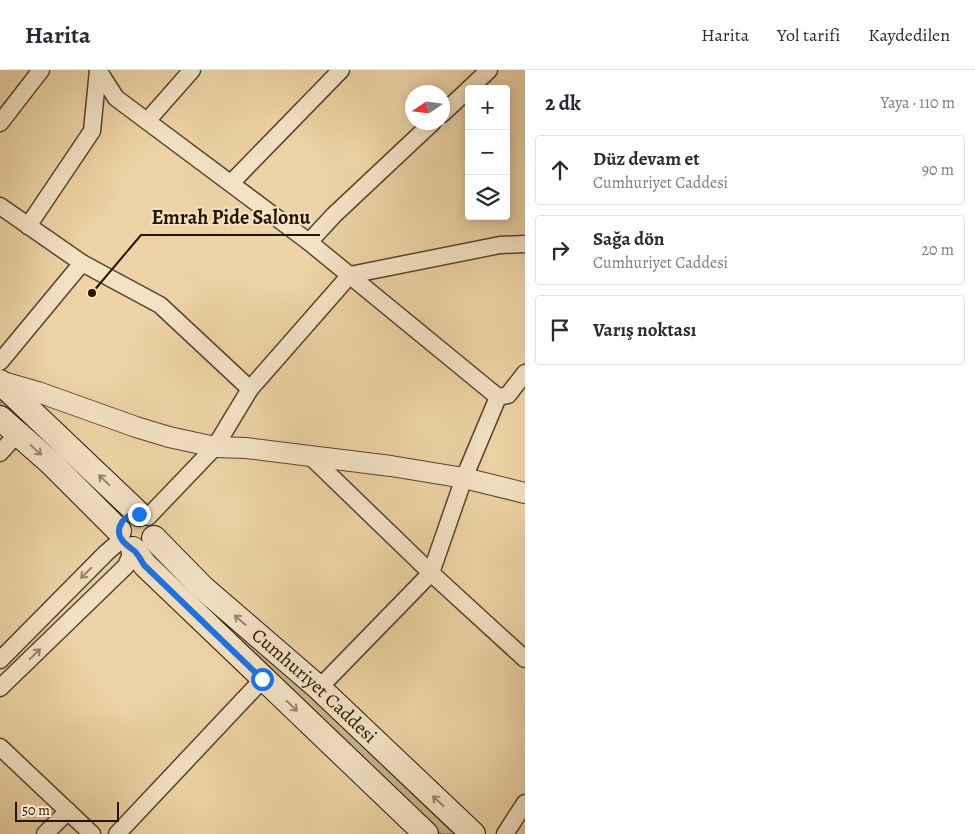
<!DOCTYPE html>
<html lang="tr">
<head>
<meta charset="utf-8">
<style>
	body { margin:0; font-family:Alegreya,serif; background:#f2f2f3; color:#2b2b33 }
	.controls { position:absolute; right:15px; top:15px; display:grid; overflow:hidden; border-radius:5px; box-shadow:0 2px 12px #0003 }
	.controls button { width:45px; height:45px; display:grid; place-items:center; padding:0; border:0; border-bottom:1px solid #e1e1e2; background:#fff; color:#2b2b33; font:25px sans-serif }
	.compass { position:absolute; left:405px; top:15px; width:45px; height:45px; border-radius:50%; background:#fff; box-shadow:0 2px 12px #0003; rotate:257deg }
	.scale { position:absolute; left:15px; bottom:12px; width:104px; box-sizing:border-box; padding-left:5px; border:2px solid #241501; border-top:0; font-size:14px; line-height:18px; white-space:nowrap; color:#241501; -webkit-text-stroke:4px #f3e2c4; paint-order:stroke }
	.stop { position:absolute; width:15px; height:15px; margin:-11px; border:4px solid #1a73e8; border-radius:50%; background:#fff }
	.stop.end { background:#1a73e8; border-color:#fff; box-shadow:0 1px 5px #0008 }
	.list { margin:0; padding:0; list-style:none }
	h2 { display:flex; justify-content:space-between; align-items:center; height:65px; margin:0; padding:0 20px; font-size:21px }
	h2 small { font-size:16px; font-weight:400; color:#7c7c81 }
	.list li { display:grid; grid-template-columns:32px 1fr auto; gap:15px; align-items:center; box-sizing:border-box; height:70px; margin:0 10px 10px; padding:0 10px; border:1px solid #e1e1e2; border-radius:5px }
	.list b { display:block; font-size:19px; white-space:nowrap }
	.list p { margin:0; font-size:16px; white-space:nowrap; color:#7c7c81 }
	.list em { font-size:16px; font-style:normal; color:#7c7c81 }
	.icon { flex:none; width:28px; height:28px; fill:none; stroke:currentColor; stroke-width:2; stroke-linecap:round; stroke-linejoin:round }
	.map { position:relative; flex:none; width:525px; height:764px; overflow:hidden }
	header { display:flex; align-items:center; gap:30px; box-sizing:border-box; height:70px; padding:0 25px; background:#fff; border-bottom:1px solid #e1e1e2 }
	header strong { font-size:24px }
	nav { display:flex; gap:28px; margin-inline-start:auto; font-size:18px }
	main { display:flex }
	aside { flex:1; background:#fff }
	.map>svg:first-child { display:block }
	.green { fill:#cbb389; stroke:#786445 }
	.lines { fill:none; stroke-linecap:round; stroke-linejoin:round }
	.minor-casing { stroke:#56442a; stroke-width:19 }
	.tertiary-casing { stroke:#56442a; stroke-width:22 }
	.secondary-casing { stroke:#241501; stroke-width:26 }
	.minor { stroke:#f3e2c4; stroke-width:16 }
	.tertiary { stroke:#f3e2c4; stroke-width:20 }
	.secondary { stroke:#f3e2c4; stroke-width:24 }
	.oneway { stroke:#96866c }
	.route { stroke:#1a73e8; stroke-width:6 }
	.labels { text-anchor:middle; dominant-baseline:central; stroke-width:4; stroke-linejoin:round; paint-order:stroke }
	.street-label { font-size:19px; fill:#241501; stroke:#f3e2c4 }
	.leader { fill:none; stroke:#241501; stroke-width:2 }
	.callout-dot { fill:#241501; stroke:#f3e2c4; stroke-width:2 }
	.callout-label { font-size:20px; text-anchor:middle; font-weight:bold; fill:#241501; stroke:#f3e2c4; stroke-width:4; stroke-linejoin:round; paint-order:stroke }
</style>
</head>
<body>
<header>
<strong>Harita</strong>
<nav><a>Harita</a><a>Yol tarifi</a><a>Kaydedilen</a></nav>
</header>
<main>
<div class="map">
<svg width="525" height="764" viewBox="0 0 525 764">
	<rect width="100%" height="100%" fill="#edd3a5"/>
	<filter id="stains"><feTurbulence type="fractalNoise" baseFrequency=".004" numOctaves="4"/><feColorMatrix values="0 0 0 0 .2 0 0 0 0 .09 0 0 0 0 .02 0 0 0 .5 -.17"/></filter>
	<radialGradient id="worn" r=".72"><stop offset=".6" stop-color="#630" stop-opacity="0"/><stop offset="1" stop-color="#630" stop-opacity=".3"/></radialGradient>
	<!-- green -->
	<g class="green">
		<path d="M0,328L107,430L109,434L0,338Z"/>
		<path d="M152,481L250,569L454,764H441L150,486Z"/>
	</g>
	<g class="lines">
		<!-- minor casing -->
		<g class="minor-casing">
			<g id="minor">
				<path d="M98,0L116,28L309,172L498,327"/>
				<path d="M469,19L489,0"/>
				<path d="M442,44L469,19"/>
				<path d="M147,51L192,0"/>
				<path d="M0,53L41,0"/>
				<path d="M231,113L341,0"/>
				<path d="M0,136L82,193L160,235L250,319"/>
				<path d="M28,156L92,61L98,0"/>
				<path d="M309,172L334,145L433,52"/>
				<path d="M0,292L82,193"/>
				<path d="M0,383L18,363"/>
				<path d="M309,385L431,503L525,589"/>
				<path d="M148,447L215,377L250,319L350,205L500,175L525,174"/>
				<path d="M0,590L106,483L121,470"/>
				<path d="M0,618L126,496L133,479"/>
				<path d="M319,618L431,503L464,408L498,327L508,325L525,303"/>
				<path d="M0,677L92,764"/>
				<path d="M45,764L68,741"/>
				<path d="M117,764L263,609"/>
				<path d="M505,764L525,733"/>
			</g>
		</g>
		<!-- tertiary casing -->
		<g class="tertiary-casing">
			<path id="tertiary" d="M0,311L38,322L136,357L169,367L215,377L246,378L391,396L464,408L525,423"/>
		</g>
		<!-- secondary casing -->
		<g class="secondary-casing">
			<g id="secondary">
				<path d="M0,312L139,444"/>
				<path d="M0,348L51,393L119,461"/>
				<path id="s1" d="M154,468L202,517L319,618L473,764"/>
				<path d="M133,479L145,495L426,764"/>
			</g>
		</g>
		<!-- minor -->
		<use href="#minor" class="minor"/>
		<!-- tertiary -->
		<use href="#tertiary" class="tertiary"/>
		<!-- secondary -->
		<use href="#secondary" class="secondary"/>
	</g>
	<!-- one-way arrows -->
	<defs><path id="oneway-shaft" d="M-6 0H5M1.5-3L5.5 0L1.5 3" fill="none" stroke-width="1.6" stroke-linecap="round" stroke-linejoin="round" transform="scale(1.25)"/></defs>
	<g class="oneway">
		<use href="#oneway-shaft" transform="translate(36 380) rotate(42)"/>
		<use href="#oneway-shaft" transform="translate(104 410) rotate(-137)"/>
		<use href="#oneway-shaft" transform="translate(86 503) rotate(135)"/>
		<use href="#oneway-shaft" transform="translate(240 550) rotate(-139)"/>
		<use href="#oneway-shaft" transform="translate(35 584) rotate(-44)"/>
		<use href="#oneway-shaft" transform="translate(292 636) rotate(43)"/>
		<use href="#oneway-shaft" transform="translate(438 731) rotate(-137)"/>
	</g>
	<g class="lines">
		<!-- route -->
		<path class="route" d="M139,444C132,444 126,446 122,452C114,464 123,473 132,479C137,482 141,490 144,495L262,609"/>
	</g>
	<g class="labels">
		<!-- street labels -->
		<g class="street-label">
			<text stroke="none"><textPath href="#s1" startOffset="218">Cumhuriyet Caddesi</textPath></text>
		</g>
	</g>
	<!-- callouts -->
	<path class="leader" d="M92 223L141 165H320"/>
	<circle class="callout-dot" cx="92" cy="223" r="5"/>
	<g class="callout-label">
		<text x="231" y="154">Emrah Pide Salonu</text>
	</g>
	<rect width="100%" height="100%" filter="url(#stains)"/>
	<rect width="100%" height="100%" fill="url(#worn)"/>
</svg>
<div class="controls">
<button>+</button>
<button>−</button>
<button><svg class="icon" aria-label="layers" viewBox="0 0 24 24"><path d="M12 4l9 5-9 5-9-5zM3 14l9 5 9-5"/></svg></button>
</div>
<svg class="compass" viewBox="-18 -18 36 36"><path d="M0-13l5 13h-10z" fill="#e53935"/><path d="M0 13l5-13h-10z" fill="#7c7c81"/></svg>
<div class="scale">50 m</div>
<div class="stop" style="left:262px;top:609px"></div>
<div class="stop end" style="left:139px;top:444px"></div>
</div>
<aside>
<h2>2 dk<small>Yaya · 110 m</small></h2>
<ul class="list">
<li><svg class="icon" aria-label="ahead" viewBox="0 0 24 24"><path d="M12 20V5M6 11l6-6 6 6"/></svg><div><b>Düz devam et</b><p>Cumhuriyet Caddesi</p></div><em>90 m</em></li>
<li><svg class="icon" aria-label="right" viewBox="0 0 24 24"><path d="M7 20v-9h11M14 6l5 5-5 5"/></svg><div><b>Sağa dön</b><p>Cumhuriyet Caddesi</p></div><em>20 m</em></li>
<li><svg class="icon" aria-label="arrive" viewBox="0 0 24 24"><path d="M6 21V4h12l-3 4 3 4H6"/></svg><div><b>Varış noktası</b></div></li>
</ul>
</aside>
</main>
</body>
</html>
